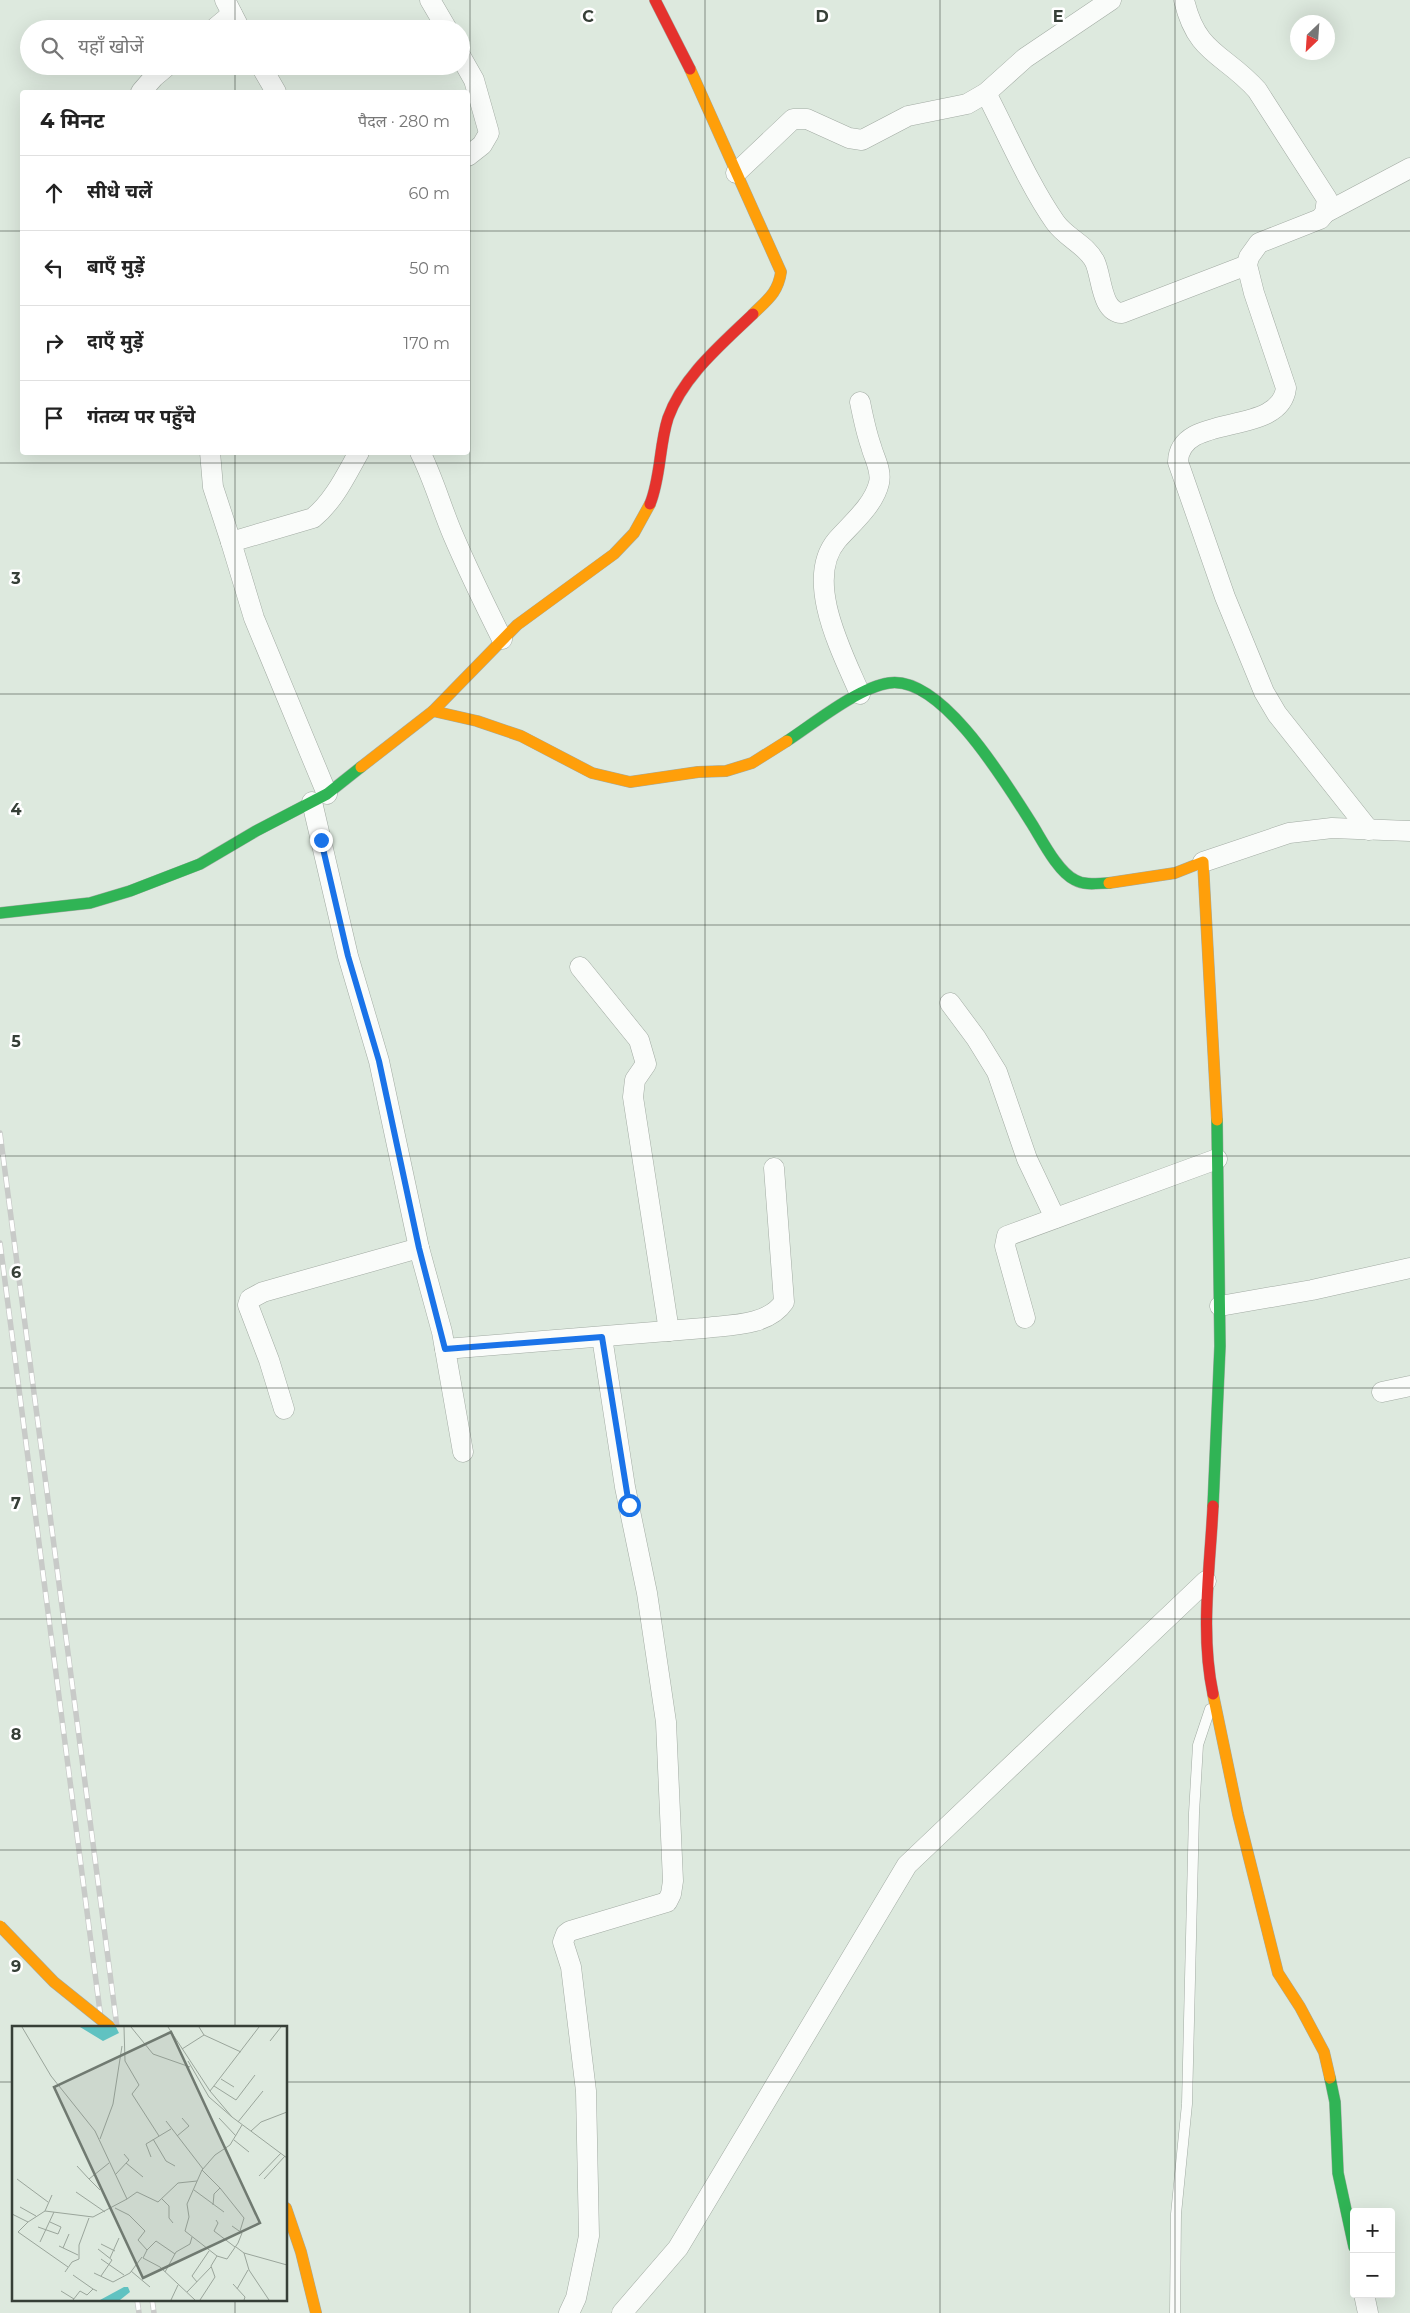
<!DOCTYPE html>
<html lang="hi">
<head>
<meta charset="utf-8">
<style>
	body { margin:0; font-family:Montserrat,"Noto Sans Devanagari",sans-serif; background:#f6f6f6; color:#222 }
	.controls { position:absolute; right:15px; bottom:15px; display:grid; overflow:hidden; border-radius:5px; box-shadow:0 5px 20px #0002 }
	.controls button { width:45px; height:45px; display:grid; place-items:center; padding:0; border:0; border-bottom:1px solid #e0e0e0; background:#fff; color:#222; font:25px sans-serif }
	.compass { position:absolute; left:1290px; top:15px; width:45px; height:45px; border-radius:50%; background:#fff; box-shadow:0 5px 20px #0002; rotate:205deg }
	.stop { position:absolute; width:15px; height:15px; margin:-11px; border:4px solid #1a73e8; border-radius:50%; background:#fff }
	.stop.end { background:#1a73e8; border-color:#fff; box-shadow:0 1px 5px #0008 }
	.list { margin:0; padding:0; list-style:none }
	h2 { display:flex; justify-content:space-between; align-items:center; height:65px; margin:0; padding:0 20px; font-size:21px }
	h2 small { font-size:16px; font-weight:400; color:#767676 }
	.list li { display:grid; grid-template-columns:32px 1fr auto; gap:15px; align-items:center; box-sizing:border-box; height:75px; padding:0 20px; border-top:1px solid #e0e0e0 }
	.list b { display:block; font-size:19px; white-space:nowrap }
	.list em { font-size:16px; font-style:normal; color:#767676 }
	.icon { flex:none; width:28px; height:28px; fill:none; stroke:currentColor; stroke-width:2; stroke-linecap:round; stroke-linejoin:round }
	.map { position:relative; flex:none; width:1410px; height:2313px; overflow:hidden }
	.search { position:absolute; background:#fff; box-shadow:0 5px 20px #0002; left:20px; top:20px; width:450px; height:55px; display:flex; align-items:center; gap:12px; box-sizing:border-box; padding:0 18px; border-radius:28px; color:#767676; font-size:19px }
	.panel { position:absolute; background:#fff; box-shadow:0 5px 20px #0002; left:20px; top:90px; width:450px; height:365px; border-radius:5px }
	.map>svg:first-child { display:block }
	.lines { fill:none; stroke-linecap:round; stroke-linejoin:round }
	.lane-casing { stroke:#a2aba3; stroke-width:11 }
	.street-casing { stroke:#a2aba3; stroke-width:21 }
	.fast-casing { stroke:#a2aba3; stroke-width:12 }
	.slow-casing { stroke:#a2aba3; stroke-width:12 }
	.jam-casing { stroke:#a2aba3; stroke-width:12 }
	.lane { stroke:#fafcfa; stroke-width:10 }
	.street { stroke:#fafcfa; stroke-width:20 }
	.fast { stroke:#30b455; stroke-width:11 }
	.slow { stroke:#ff9f0a; stroke-width:11 }
	.jam { stroke:#e5322d; stroke-width:11 }
	.rail-casing { stroke:#c8cac8; stroke-width:5.5 }
	.rail { stroke:#fff; stroke-width:4; stroke-dasharray:11; stroke-linecap:butt }
	.slow-bridge-casing { stroke:#a2aba3; stroke-width:12; stroke-linecap:butt }
	.slow-bridge { stroke:#ff9f0a; stroke-width:11 }
	.route { stroke:#1a73e8; stroke-width:6 }
	.grid { fill:none; stroke:#363f37; stroke-width:1; stroke-opacity:0.55 }
	.inset-road { fill:none; stroke:#9aa59b; stroke-width:1 }
	.view { fill:#707a71; fill-opacity:0.15; stroke:#707a71; stroke-width:2.5 }
	.inset-edge { fill:none; stroke:#363f37; stroke-width:2.5 }
	.grid-label { font-size:16px; text-anchor:middle; font-weight:bold; fill:#363f37; stroke:#fff; stroke-width:5; stroke-linejoin:round; paint-order:stroke }
</style>
</head>
<body>
<div class="map">
<svg width="1410" height="2313" viewBox="0 0 1410 2313">
	<rect width="100%" height="100%" fill="#dde9de"/>
	<g class="lines">
		<!-- lane casing -->
		<g class="lane-casing">
			<path id="lane" d="M1175,2313L1176,2214L1187,2104L1194,1813L1198,1745L1210,1709"/>
		</g>
		<!-- street casing -->
		<g class="street-casing">
			<g id="street">
				<path d="M225,0L240,29"/>
				<path d="M430,0L447,29"/>
				<path d="M1184,0C1197,55 1224,53 1257,90L1327,199L1325,213L1320,219L1259,243L1249,257L1247,265L1254,293L1286,388C1280,438 1179,411 1178,462L1225,597L1264,692L1277,714L1369,830"/>
				<path d="M214,29L232,14"/>
				<path d="M461,57L474,80L489,133L482,145L468,156"/>
				<path d="M261,66L276,92"/>
				<path d="M141,92L154,77L167,66"/>
				<path d="M986,93C1007,133 1029,185 1055,222C1066,238 1087,245 1095,262C1102,277 1101,312 1122,313L1247,265"/>
				<path d="M736,173L793,119H807L849,138L862,140L908,116L967,104L986,93L1025,58L1111,0"/>
				<path d="M1325,213L1410,168"/>
				<path d="M210,452L213,487L231,542"/>
				<path d="M420,452C434,480 441,507 453,535C468,570 485,605 502,639"/>
				<path d="M860,694C843,654 803,580 837,540C851,524 874,505 879,483C882,470 874,458 871,446C866,432 863,417 860,402"/>
				<path d="M327,794L254,618L231,542L313,518C334,501 346,475 359,452"/>
				<path d="M312,802L348,956L379,1061L419,1248L442,1332L463,1452"/>
				<path d="M1203,862L1289,833L1332,828L1410,831"/>
				<path d="M580,967L639,1040L646,1064L635,1080L633,1097L669,1331"/>
				<path d="M950,1003L976,1038L997,1072L1027,1159L1055,1218"/>
				<path d="M1220,1306L1312,1290L1410,1268"/>
				<path d="M1025,1318L1005,1246L1007,1236L1217,1159"/>
				<path d="M445,1349L704,1328C730,1325 768,1326 784,1302L774,1168"/>
				<path d="M1382,1392L1410,1386"/>
				<path d="M284,1409L269,1360L248,1305L250,1299L263,1292L419,1248"/>
				<path d="M1364,2294L1368,2313"/>
				<path d="M569,2313L576,2298L589,2236L586,2091L571,1967L563,1942L566,1934L570,1931L667,1902L671,1894L673,1881L666,1722L647,1593L625,1487L602,1337"/>
				<path d="M622,2313L678,2248L907,1865L1206,1581"/>
			</g>
		</g>
		<!-- fast casing -->
		<g class="fast-casing">
			<g id="fast">
				<path d="M787,741C813,724 859,687 889,683C942,675 1007,785 1032,824C1042,840 1058,872 1075,880C1086,886 1098,883 1109,883"/>
				<path d="M0,913L90,903L130,891L200,864L256,831L327,794L361,767"/>
				<path d="M1213,1506L1220,1346L1217,1120"/>
				<path d="M1330,2078L1335,2102L1338,2173L1354,2247"/>
			</g>
		</g>
		<!-- slow casing -->
		<g class="slow-casing">
			<g id="slow">
				<path d="M690,69L781,272C778,293 767,300 753,314"/>
				<path d="M433,711L477,721L521,736L592,773L630,782L698,772L726,771L752,763L787,741"/>
				<path d="M361,767L433,711L517,625L614,554L634,533L650,504"/>
				<path d="M1109,883L1175,873L1203,862L1217,1120"/>
				<path d="M1213,1694L1238,1814L1278,1973L1300,2007L1324,2052L1330,2078"/>
				<path d="M286,2208L301,2252L316,2313"/>
			</g>
		</g>
		<!-- jam casing -->
		<g class="jam-casing">
			<g id="jam">
				<path d="M655,0L690,69"/>
				<path d="M650,504C661,477 659,446 668,418C683,376 722,344 753,314"/>
				<path d="M1213,1694C1200,1632 1210,1569 1213,1506"/>
			</g>
		</g>
		<!-- lane -->
		<use href="#lane" class="lane"/>
		<!-- street -->
		<use href="#street" class="street"/>
		<!-- fast -->
		<use href="#fast" class="fast"/>
		<!-- slow -->
		<use href="#slow" class="slow"/>
		<!-- jam -->
		<use href="#jam" class="jam"/>
		<!-- rail casing -->
		<g class="rail-casing">
			<g id="rail">
				<path d="M0,1133L117,2027"/>
				<path d="M0,1243L102,2027"/>
				<path d="M137,2299L139,2313"/>
				<path d="M152,2299L154,2313"/>
			</g>
		</g>
		<!-- rail -->
		<use href="#rail" class="rail"/>
		<!-- slow-bridge casing -->
		<g class="slow-bridge-casing">
			<path id="slow-bridge" d="M0,1926L54,1982L110,2027"/>
		</g>
		<!-- slow-bridge -->
		<use href="#slow-bridge" class="slow-bridge"/>
	</g>
	<g class="lines">
		<!-- route -->
		<path class="route" d="M321,840L348,956L379,1061L419,1248L445,1349L602,1337L629,1505"/>
	</g>
	<!-- grid -->
	<path class="grid" d="M235,0V29M470,0V2313M705,0V2313M940,0V2313M1175,0V2313M235,66V92M0,231H22M468,231H1410M235,452V2027M0,463H1410M0,694H1410M0,925H1410M0,1156H1410M0,1388H1410M0,1619H1410M0,1850H1410M0,2082H14M286,2082H1410M235,2299V2313"/>
	<!-- overview -->
	<g transform="translate(12 2026)">
		<rect width="275" height="275" fill="#dde9de"/>
		<path d="M68,1H104L107,7L91,15ZM112,261H116L118,266L108,274H88Z" fill="#60c2c1"/>
		<path class="inset-road" d="M10,1L39,50L83,105L115,173L125,166L146,176L166,157L185,155M112,1L113,35L127,59L120,68L147,110M119,1L141,28L178,41M156,1L198,65L220,91L275,132M192,9L229,26M258,15L269,1M170,23L192,9L187,1M176,35L197,71L220,91M209,53L222,61M202,60L224,74L243,49M198,65L247,1M207,92L224,110M154,95L191,143M226,96L251,65M239,105L249,96L275,86M165,110L177,100L170,92M88,113L101,78L110,20M141,113L154,135L163,140M222,114L237,126M139,131L134,118L159,103M114,137L131,151M65,140L77,153L97,137M190,144L208,162L202,168L201,179M103,149L117,134L112,128M247,150L269,127M5,153L36,176M77,153L88,164M252,153L273,130M208,162L232,192L228,205M182,164L212,186M64,166L93,186M150,173L157,180V192L161,197M8,181L24,190M103,182L117,189L133,205L126,214L135,224L131,232L148,241L183,274M33,185L40,169M0,188L16,196L33,185L81,191L115,173M204,194L206,197L202,205L223,221M16,196L6,206L56,241M26,201L46,208L49,201L38,196M28,216L42,186M89,218L103,225M47,220L66,229M224,221L232,227L275,239M51,222L57,208M86,223L100,234L89,250M135,224L144,215L163,228M232,227L237,244L257,274M205,230L215,233L226,217L230,207L220,200M98,232L107,212M89,233L112,249M119,245L138,261M53,246L60,236L67,233V219L77,192M153,246L164,226L178,218L180,211M82,247L101,256L118,247L130,231M61,249L81,263M185,256L180,250L197,225M221,258L233,271L232,274M225,263L236,244M49,265L62,273M175,266L199,241M61,274L68,265L75,269L81,263L85,265M159,274L166,259M188,274L203,251L199,240L205,230L173,205L177,191L175,178L190,144L203,129L218,119L230,99"/>
		<path class="view" d="M159,6L248,197L131,252L42,61Z"/>
		<rect width="275" height="275" class="inset-edge"/>
	</g>
	<g class="grid-label">
		<text x="588" y="22">C</text>
		<text x="822" y="22">D</text>
		<text x="1058" y="22">E</text>
		<text x="16" y="584">3</text>
		<text x="16" y="815">4</text>
		<text x="16" y="1047">5</text>
		<text x="16" y="1278">6</text>
		<text x="16" y="1509">7</text>
		<text x="16" y="1740">8</text>
		<text x="16" y="1972">9</text>
	</g>
</svg>
<div class="controls">
<button>+</button>
<button>−</button>
</div>
<svg class="compass" viewBox="-18 -18 36 36"><path d="M0-13l5 13h-10z" fill="#e53935"/><path d="M0 13l5-13h-10z" fill="#767676"/></svg>
<div class="stop" style="left:629px;top:1505px"></div>
<div class="stop end" style="left:321px;top:840px"></div>
<div class="search"><svg class="icon" aria-label="search" viewBox="0 0 24 24"><circle cx="10" cy="10" r="6"/><path d="M15 15l6 6"/></svg>यहाँ खोजें</div>
<section class="panel">
<h2>4 मिनट<small>पैदल · 280 m</small></h2>
<ul class="list">
<li><svg class="icon" aria-label="ahead" viewBox="0 0 24 24"><path d="M12 20V5M6 11l6-6 6 6"/></svg><div><b>सीधे चलें</b></div><em>60 m</em></li>
<li><svg class="icon" aria-label="left" viewBox="0 0 24 24"><path d="M17 20v-9H6M10 6l-5 5 5 5"/></svg><div><b>बाएँ मुड़ें</b></div><em>50 m</em></li>
<li><svg class="icon" aria-label="right" viewBox="0 0 24 24"><path d="M7 20v-9h11M14 6l5 5-5 5"/></svg><div><b>दाएँ मुड़ें</b></div><em>170 m</em></li>
<li><svg class="icon" aria-label="arrive" viewBox="0 0 24 24"><path d="M6 21V4h12l-3 4 3 4H6"/></svg><div><b>गंतव्य पर पहुँचे</b></div></li>
</ul>
</section>
</div>
</body>
</html>
